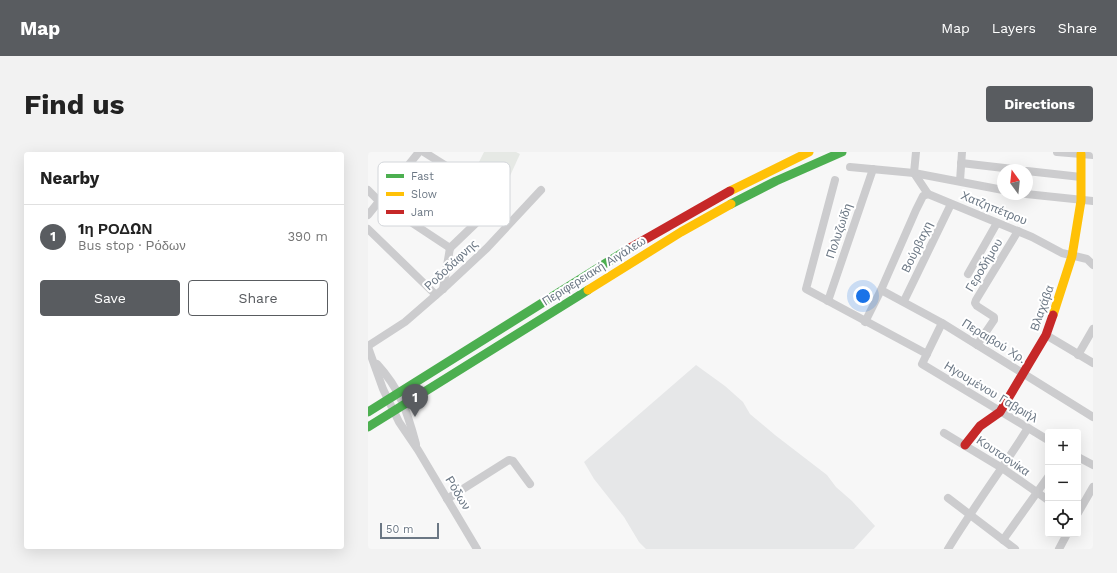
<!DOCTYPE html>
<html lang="en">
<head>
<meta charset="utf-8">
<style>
	body { margin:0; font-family:"Work Sans",sans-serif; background:#f2f2f2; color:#222 }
	.controls { position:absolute; right:12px; bottom:12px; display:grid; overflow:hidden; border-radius:4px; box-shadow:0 4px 16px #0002 }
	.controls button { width:36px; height:36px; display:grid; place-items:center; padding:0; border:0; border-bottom:1px solid #e0e0e0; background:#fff; color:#222; font:20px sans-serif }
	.compass { position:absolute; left:629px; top:12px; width:36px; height:36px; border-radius:50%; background:#fff; box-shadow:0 4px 16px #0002; rotate:345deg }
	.scale { position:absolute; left:12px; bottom:10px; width:59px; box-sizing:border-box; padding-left:4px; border:2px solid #6b7784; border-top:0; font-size:11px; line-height:14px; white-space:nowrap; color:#6b7784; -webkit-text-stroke:3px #fff; paint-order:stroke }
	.you { position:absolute; left:495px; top:144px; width:14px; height:14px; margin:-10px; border:3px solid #fff; border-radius:50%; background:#1a73e8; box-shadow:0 0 0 6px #1a73e833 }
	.badge { display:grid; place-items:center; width:26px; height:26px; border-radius:50%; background:#595c60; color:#fff; font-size:13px; font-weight:700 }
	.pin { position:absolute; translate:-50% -33px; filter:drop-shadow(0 1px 2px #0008) }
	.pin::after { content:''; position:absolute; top:21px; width:14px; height:12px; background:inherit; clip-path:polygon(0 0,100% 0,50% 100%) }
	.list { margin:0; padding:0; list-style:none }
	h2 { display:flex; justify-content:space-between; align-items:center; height:52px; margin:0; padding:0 16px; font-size:17px }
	h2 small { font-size:13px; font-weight:400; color:#767676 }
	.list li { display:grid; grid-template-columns:26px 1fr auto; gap:12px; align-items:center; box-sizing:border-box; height:64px; padding:0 16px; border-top:1px solid #e0e0e0 }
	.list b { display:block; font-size:15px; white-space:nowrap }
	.list p { margin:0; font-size:13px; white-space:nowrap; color:#767676 }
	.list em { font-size:13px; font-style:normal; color:#767676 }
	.actions { display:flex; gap:8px; padding:12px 16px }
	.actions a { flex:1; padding:9px 0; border:1px solid #595c60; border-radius:4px; text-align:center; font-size:14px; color:#595c60 }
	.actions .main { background:#595c60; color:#fff }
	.icon { flex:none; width:22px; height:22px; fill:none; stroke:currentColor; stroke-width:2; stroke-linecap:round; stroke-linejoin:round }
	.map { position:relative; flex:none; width:725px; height:397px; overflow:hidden; border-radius:4px }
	header { display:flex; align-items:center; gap:24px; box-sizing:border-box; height:56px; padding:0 20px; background:#595c60; color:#fff }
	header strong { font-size:19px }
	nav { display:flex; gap:22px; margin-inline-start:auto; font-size:14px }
	.intro { display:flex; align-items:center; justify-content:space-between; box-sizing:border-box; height:96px; padding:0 24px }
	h1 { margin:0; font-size:28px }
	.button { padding:10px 18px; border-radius:4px; background:#595c60; color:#fff; font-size:14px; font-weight:700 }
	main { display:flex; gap:24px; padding:0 24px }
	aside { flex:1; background:#fff; border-radius:4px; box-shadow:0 4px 16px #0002 }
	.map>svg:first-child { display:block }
	.built { fill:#e6e7e8 }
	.green { fill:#e6e9e5 }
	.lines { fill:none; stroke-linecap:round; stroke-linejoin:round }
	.street { stroke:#ccccce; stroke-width:8 }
	.fast { stroke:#4caf50; stroke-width:9 }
	.slow { stroke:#ffc107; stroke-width:9 }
	.jam { stroke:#c62828; stroke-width:9 }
	.labels { text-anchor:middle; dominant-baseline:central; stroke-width:4; stroke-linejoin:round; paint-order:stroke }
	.street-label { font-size:12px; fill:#6b7784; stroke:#fff }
	.key { fill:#fff; stroke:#d3d6da; stroke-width:1 }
	.key-label { font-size:11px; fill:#6b7784 }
</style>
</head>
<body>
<header>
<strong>Map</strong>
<nav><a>Map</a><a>Layers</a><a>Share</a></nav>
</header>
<div class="intro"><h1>Find us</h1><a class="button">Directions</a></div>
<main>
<aside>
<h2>Nearby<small></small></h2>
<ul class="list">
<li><span class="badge">1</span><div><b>1η ΡΟΔΩΝ</b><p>Bus stop · Ρόδων</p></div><em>390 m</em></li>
</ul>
<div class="actions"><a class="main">Save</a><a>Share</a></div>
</aside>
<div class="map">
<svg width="725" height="397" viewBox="0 0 725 397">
	<rect width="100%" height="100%" fill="#f7f7f7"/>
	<!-- built -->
	<path class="built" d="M328,213L357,234L375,250L382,262L407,283L459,323L468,335L484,349L507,374L486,397H278L271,390L256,365L226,327L216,310Z"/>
	<!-- green -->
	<path class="green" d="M116,0H148L152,2L136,37L105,22Z"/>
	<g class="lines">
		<!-- street -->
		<g class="street">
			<path d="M56,0L132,48L82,96"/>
			<path d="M689,0L725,3"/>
			<path d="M593,11L653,18"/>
			<path d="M482,15L546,21L635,38"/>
			<path d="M659,19L713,25"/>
			<path d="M546,21L560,42L664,85L694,101L719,107L725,113"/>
			<path d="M546,21L548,0"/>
			<path d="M467,28L438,137L559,202"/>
			<path d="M592,29L594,0"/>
			<path d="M0,38L11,49L82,96"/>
			<path d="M658,42L725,49"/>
			<path d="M0,63L51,0"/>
			<path d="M0,77L68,143"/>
			<path d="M600,122L629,71"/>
			<path d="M75,137L82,96"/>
			<path d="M513,138L574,171L725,265"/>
			<path d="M460,149L505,17"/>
			<path d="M536,149L583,52"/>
			<path d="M497,170L513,138L548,58L555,44L560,42"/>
			<path d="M574,171L554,212L680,288"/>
			<path d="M678,183L725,211"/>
			<path d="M609,193L626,168V165L609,154L607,151L608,148L650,79"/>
			<path d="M0,194L37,170L75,137L119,96L173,38"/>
			<path d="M0,195L15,237L31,270L50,298L109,397"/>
			<path d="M710,203L725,177"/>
			<path d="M9,212C32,237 39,259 48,292"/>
			<path d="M576,281L634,316L680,348"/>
			<path d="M710,305L725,313"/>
			<path d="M580,346L647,397"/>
			<path d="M79,347L141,308L145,309L162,332"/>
			<path d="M710,361L725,335"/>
			<path d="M635,388L680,325"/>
			<path d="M580,397C605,356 634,317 660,276"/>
			<path d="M691,397L699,382"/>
		</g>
		<!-- fast -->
		<g class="fast">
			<path d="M363,52L408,29L474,0"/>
			<path d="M0,260L262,96"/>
			<path d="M0,275L220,138"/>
		</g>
		<!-- slow -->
		<g class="slow">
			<path d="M362,39L441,0"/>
			<path d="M220,138L313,80L363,52"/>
			<path d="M685,163L704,104L713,49V2"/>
		</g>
		<!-- jam -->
		<g class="jam">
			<path d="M262,96L362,39"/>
			<path d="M597,293L612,274L632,260L678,183L685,163"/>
		</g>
	</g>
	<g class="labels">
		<!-- street labels -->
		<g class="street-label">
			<text transform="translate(626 56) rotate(22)">Χατζηπέτρου</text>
			<text transform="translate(471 79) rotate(-71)">Πολυζωίδη</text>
			<text transform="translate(549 95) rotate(-64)">Βούρβαχη</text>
			<text transform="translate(83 113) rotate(-43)">Ροδοδάφνης</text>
			<text transform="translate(616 113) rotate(-59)">Γεροδήμου</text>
			<text transform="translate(226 119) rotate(-32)">Περιφερειακή Αιγάλεω</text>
			<text transform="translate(674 156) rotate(-70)">Βλαχάβα</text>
			<text transform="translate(626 189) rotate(32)">Περαιβού Χρ.</text>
			<text transform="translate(623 240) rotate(31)">Ηγουμένου Γαβριήλ</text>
			<text transform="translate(635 304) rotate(34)">Κουτσονίκα</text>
			<text transform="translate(90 341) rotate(59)">Ρόδων</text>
		</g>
	</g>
	<!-- legend -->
	<rect x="10" y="10" width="132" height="64" rx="6" class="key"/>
	<rect x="18" y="22" width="18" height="4" fill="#4caf50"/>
	<rect x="18" y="40" width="18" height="4" fill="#ffc107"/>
	<rect x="18" y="58" width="18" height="4" fill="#c62828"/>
	<g class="key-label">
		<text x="43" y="28">Fast</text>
		<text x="43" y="46">Slow</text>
		<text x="43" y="64">Jam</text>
	</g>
</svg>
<div class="controls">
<button>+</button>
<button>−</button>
<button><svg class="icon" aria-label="locate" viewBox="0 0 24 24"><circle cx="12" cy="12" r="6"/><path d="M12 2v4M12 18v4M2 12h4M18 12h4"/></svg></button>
</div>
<svg class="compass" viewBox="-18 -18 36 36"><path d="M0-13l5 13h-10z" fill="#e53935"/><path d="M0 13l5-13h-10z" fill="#767676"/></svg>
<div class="scale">50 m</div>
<div class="you"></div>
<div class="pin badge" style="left:47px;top:265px">1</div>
</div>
</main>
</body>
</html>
